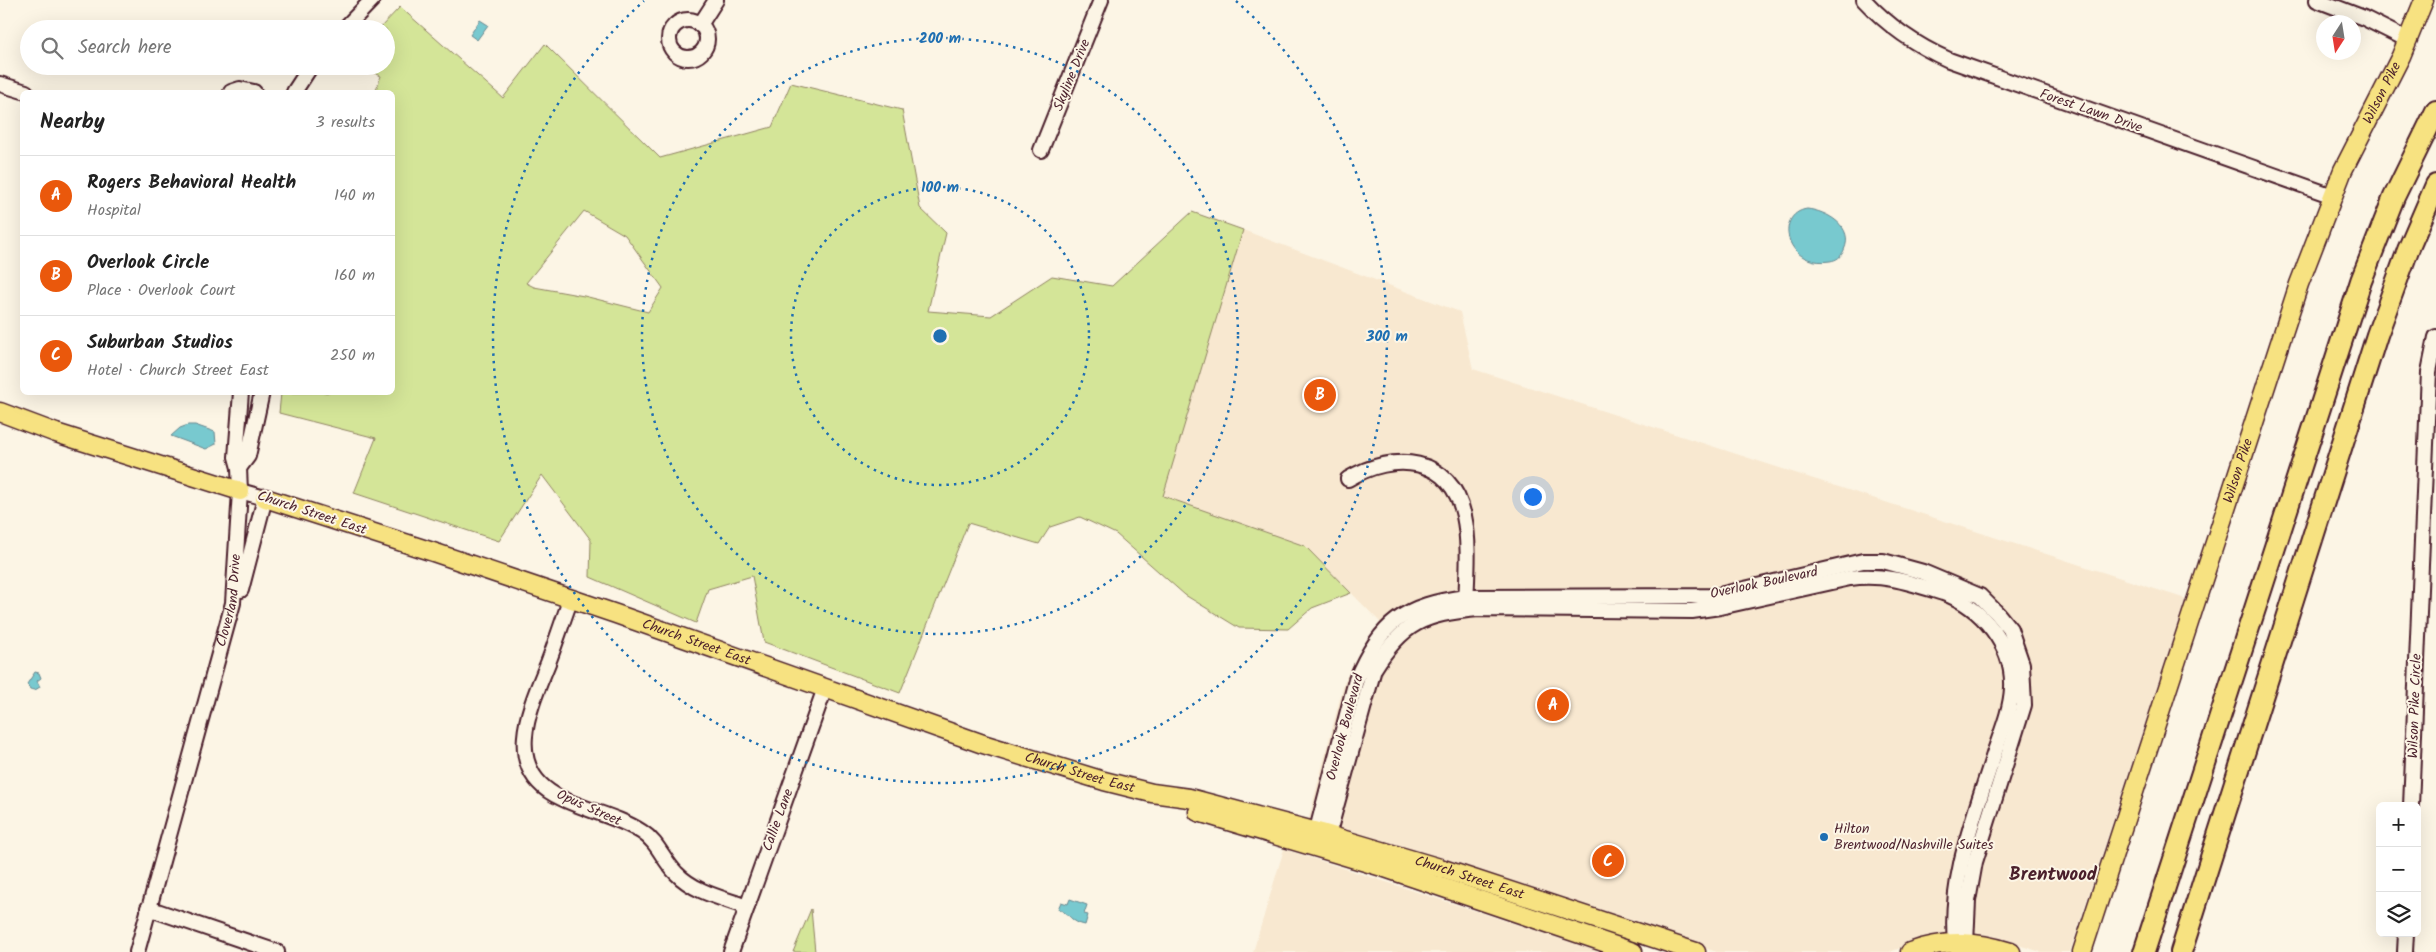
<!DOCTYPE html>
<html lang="en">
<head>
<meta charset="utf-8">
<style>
	body { margin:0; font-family:Kalam,sans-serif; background:#f6f6f6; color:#222 }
	.controls { position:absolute; right:15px; bottom:15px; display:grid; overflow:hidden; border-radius:8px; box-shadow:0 5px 20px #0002 }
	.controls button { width:45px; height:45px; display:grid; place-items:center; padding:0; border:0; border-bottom:1px solid #e0e0e0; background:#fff; color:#222; font:25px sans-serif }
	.compass { position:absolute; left:2316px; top:15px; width:45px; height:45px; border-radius:50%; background:#fff; box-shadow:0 5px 20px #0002; rotate:192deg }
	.you { position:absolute; left:1532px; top:496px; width:18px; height:18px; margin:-12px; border:4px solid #fff; border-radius:50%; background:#1a73e8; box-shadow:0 0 0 8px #1a73e833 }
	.badge { display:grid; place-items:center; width:32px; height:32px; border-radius:50%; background:#ea580c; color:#fff; font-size:16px; font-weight:700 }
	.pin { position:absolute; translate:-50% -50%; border:2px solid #fff; box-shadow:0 1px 5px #0006 }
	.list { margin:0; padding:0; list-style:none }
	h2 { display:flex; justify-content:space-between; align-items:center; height:65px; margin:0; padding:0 20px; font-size:21px }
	h2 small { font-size:16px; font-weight:400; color:#767676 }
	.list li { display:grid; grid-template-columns:32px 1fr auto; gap:15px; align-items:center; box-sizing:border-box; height:80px; padding:0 20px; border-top:1px solid #e0e0e0 }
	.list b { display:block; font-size:19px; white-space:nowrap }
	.list p { margin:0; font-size:16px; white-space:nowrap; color:#767676 }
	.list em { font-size:16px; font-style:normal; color:#767676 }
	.icon { flex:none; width:28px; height:28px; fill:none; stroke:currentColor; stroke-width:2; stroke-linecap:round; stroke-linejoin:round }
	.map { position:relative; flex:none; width:2436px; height:952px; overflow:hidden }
	.search { position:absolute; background:#fff; box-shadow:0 5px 20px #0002; left:20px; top:20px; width:375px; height:55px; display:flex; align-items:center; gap:12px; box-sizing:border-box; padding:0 18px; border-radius:28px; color:#767676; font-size:19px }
	.panel { position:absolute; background:#fff; box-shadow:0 5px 20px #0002; left:20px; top:90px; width:375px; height:305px; border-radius:8px }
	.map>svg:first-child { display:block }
	.built { fill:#f8e8d0 }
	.green { fill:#d4e598; stroke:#8f8262; fill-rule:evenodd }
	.water { fill:#78c9cf; stroke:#66858d }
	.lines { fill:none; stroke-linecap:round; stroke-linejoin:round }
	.minor-casing { stroke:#4a1f2b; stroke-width:18 }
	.major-casing { stroke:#4a1f2b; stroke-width:21 }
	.highway-casing { stroke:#4a1f2b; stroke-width:24 }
	.minor { stroke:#fcf5e5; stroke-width:14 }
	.major { stroke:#f7e281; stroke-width:18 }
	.highway { stroke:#f7e281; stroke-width:20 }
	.ring { fill:none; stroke:#1f6fb2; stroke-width:2.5; stroke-dasharray:2.5 5 }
	.poi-dot { fill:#1f6fb2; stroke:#fcf5e5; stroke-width:2 }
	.labels { text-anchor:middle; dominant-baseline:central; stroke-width:4; stroke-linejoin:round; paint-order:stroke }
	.street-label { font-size:14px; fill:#4a1f2b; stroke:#fcf5e5 }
	.poi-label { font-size:14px; fill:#4a1f2b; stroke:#fcf5e5; text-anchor:start }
	.district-label { font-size:19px; font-weight:bold; fill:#4a1f2b; stroke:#fcf5e5 }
	.centre { fill:#1f6fb2; stroke:#fcf5e5; stroke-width:2.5 }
	.ring-label { font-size:15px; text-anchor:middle; font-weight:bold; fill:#1f6fb2; stroke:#fcf5e5; stroke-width:4; stroke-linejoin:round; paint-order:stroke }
</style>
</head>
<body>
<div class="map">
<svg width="2436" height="952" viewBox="0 0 2436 952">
	<rect width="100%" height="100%" fill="#fcf5e5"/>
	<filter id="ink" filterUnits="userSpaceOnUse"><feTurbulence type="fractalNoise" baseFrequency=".02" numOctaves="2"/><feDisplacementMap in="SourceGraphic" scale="10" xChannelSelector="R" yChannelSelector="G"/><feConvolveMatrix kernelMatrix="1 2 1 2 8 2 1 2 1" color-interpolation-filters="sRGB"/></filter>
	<g filter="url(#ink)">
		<!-- built -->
		<g class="built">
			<path d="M1243,230L1460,312L1473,369L2186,599L2070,952H2041L1990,936L1959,933L1928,937L1890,952H1717L1307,825L1344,683L1354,662L1380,622L1305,546L1162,496Z"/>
			<path d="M1284,849L1602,952H1253Z"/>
		</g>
		<!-- green -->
		<g class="green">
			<path d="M400,7L503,98L545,44L660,158L772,127L791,83L902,110L920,208L946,233L928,311L991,316L1052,276L1112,286L1192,212L1243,230L1163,496L1305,546L1351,593L1312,608L1288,629L1239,628L1185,595L1116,534L1080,517L1050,527L1039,544L968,523L900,693L764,642L752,576L708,589L696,623L590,577L591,540L542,475L499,541L354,493L376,438L279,413L281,393L392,392V92H375L381,76L360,66H386V29H379ZM584,211L625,235L663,288L648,312L584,296L534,287L526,283Z"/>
			<path d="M811,909L815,952H793Z"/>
		</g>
		<!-- water -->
		<g class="water">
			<path d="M480,20L488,25L477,40L470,35Z"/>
			<path d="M1807,209C1827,211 1855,227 1844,250C1841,257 1837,260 1830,261C1785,268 1774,214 1807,209Z"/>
			<path d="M188,425H195L215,432L216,444L206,449L171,436L180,428Z"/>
			<path d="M35,672L39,673L41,678L37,681L40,687L35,690L30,689L27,684Z"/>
			<path d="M1070,899L1087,905L1084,914L1088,915L1085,925C1070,922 1071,914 1058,909L1061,902L1068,904Z"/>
		</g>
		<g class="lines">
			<!-- minor casing -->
			<g class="minor-casing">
				<g id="minor">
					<path d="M1864,0C1889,27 1915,45 1949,60L2333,196"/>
					<path d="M2317,0L2364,18L2408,40"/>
					<circle cx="688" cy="39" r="19"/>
					<path d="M700,25L716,0"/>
					<path d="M344,29L372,0"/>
					<path d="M0,84L26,92"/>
					<path d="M231,92L240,89L254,92"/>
					<path d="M294,92L311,66"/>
					<path d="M1041,150L1101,0"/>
					<path d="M239,468L248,456L262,392"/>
					<path d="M1348,479C1393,452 1451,455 1464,516C1470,543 1467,576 1466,605"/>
					<path d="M240,491L265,498L241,590"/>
					<path d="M571,598C563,620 556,642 548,663C531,705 502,765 555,795C582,810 616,815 642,832C658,842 663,860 676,873C694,892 722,898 747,907"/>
					<path d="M2411,806L2429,372L2436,337"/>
					<path d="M1324,828L1319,822L1356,680C1380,622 1405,605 1466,597L1715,596L1863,561H1883L1923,572L1980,596L1997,613L2010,629L2022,664L2024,705L1975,862L1968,901L1966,943L1959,948"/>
					<path d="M1321,833L1324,828L1331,825L1374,669C1403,622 1424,614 1478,609L1692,611L1720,607L1850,578C1884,573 1911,583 1943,593C1981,606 2014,646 2012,688C2011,710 2001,733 1994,754C1975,815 1949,877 1955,942L1964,949"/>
					<path d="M148,908L277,952"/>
					<path id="s1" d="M137,952L233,603L240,491L239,468L236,457L241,392"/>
					<path d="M731,952L825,688"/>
					<path d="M2405,952L2406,933"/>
				</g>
			</g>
			<!-- major casing -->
			<g class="major-casing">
				<g id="major">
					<path d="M0,412L56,433L240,491"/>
					<path id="s2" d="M265,498L433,552L616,614L983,744L1104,781L1152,793L1189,798L1321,833L1440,868L1696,952"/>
					<path d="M1198,812L1385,868L1633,952"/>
					<path d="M1910,952C1944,939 1976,941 2011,952"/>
					<path id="s3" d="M2082,952L2299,284L2343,170L2401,56L2424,0"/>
				</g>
			</g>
			<!-- highway casing -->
			<g class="highway-casing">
				<g id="highway">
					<path d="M2144,952L2361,281L2394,197L2436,111"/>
					<path d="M2181,952L2377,335L2408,250L2436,185"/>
				</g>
			</g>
			<!-- minor -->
			<use href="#minor" class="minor"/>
			<!-- major -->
			<use href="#major" class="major"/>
			<!-- highway -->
			<use href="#highway" class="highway"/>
		</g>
	</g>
	<!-- distance rings -->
	<g class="ring">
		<circle cx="940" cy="336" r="149"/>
		<circle cx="940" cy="336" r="298"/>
		<path d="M1236 1A447 447 0 1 1 644 1"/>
	</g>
	<!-- markers -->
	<circle class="poi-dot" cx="1824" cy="837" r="5"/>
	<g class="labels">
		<!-- street labels -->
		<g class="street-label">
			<text transform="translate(1072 75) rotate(-68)">Skyline Drive</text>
			<text stroke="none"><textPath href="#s3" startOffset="911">Wilson Pike</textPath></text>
			<text transform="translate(2091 111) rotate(19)">Forest Lawn Drive</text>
			<text stroke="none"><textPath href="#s3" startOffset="506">Wilson Pike</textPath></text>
			<text transform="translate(312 513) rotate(18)">Church Street East</text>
			<text transform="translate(1764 583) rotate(-12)">Overlook Boulevard</text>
			<text stroke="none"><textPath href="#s1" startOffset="364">Cloverland Drive</textPath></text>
			<text stroke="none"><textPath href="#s2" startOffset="455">Church Street East</textPath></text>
			<text transform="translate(2415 706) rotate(-88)">Wilson Pike Circle</text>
			<text transform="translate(1345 727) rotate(-75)">Overlook Boulevard</text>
			<text stroke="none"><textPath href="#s2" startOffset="860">Church Street East</textPath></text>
			<text transform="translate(589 808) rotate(24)">Opus Street</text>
			<text transform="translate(778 820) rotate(-70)">Callie Lane</text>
			<text stroke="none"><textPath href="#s2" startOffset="1264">Church Street East</textPath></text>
		</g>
		<!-- poi labels -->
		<g class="poi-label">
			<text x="1834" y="829">Hilton<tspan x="1834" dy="16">Brentwood/Nashville Suites</tspan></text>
		</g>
		<!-- district labels -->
		<g class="district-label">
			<text x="2053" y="875">Brentwood</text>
		</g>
	</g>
	<circle cx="940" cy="336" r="8" class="centre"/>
	<g class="ring-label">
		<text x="940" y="43">200 m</text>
		<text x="940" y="192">100 m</text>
		<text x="1387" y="341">300 m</text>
	</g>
</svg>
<div class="controls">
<button>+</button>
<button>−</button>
<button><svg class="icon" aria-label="layers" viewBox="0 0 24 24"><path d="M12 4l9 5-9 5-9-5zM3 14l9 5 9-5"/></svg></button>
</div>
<svg class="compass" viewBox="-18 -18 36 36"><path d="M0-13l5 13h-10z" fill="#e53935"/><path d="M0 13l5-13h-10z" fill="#767676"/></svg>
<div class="you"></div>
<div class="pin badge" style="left:1553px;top:705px">A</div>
<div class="pin badge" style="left:1320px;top:395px">B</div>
<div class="pin badge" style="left:1608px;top:861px">C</div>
<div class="search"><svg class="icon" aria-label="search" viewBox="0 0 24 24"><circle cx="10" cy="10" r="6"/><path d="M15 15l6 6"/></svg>Search here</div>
<section class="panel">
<h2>Nearby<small>3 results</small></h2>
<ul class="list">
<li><span class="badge">A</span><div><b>Rogers Behavioral Health</b><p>Hospital</p></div><em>140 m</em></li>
<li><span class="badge">B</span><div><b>Overlook Circle</b><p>Place · Overlook Court</p></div><em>160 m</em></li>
<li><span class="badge">C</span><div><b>Suburban Studios</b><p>Hotel · Church Street East</p></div><em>250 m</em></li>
</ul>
</section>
</div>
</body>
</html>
